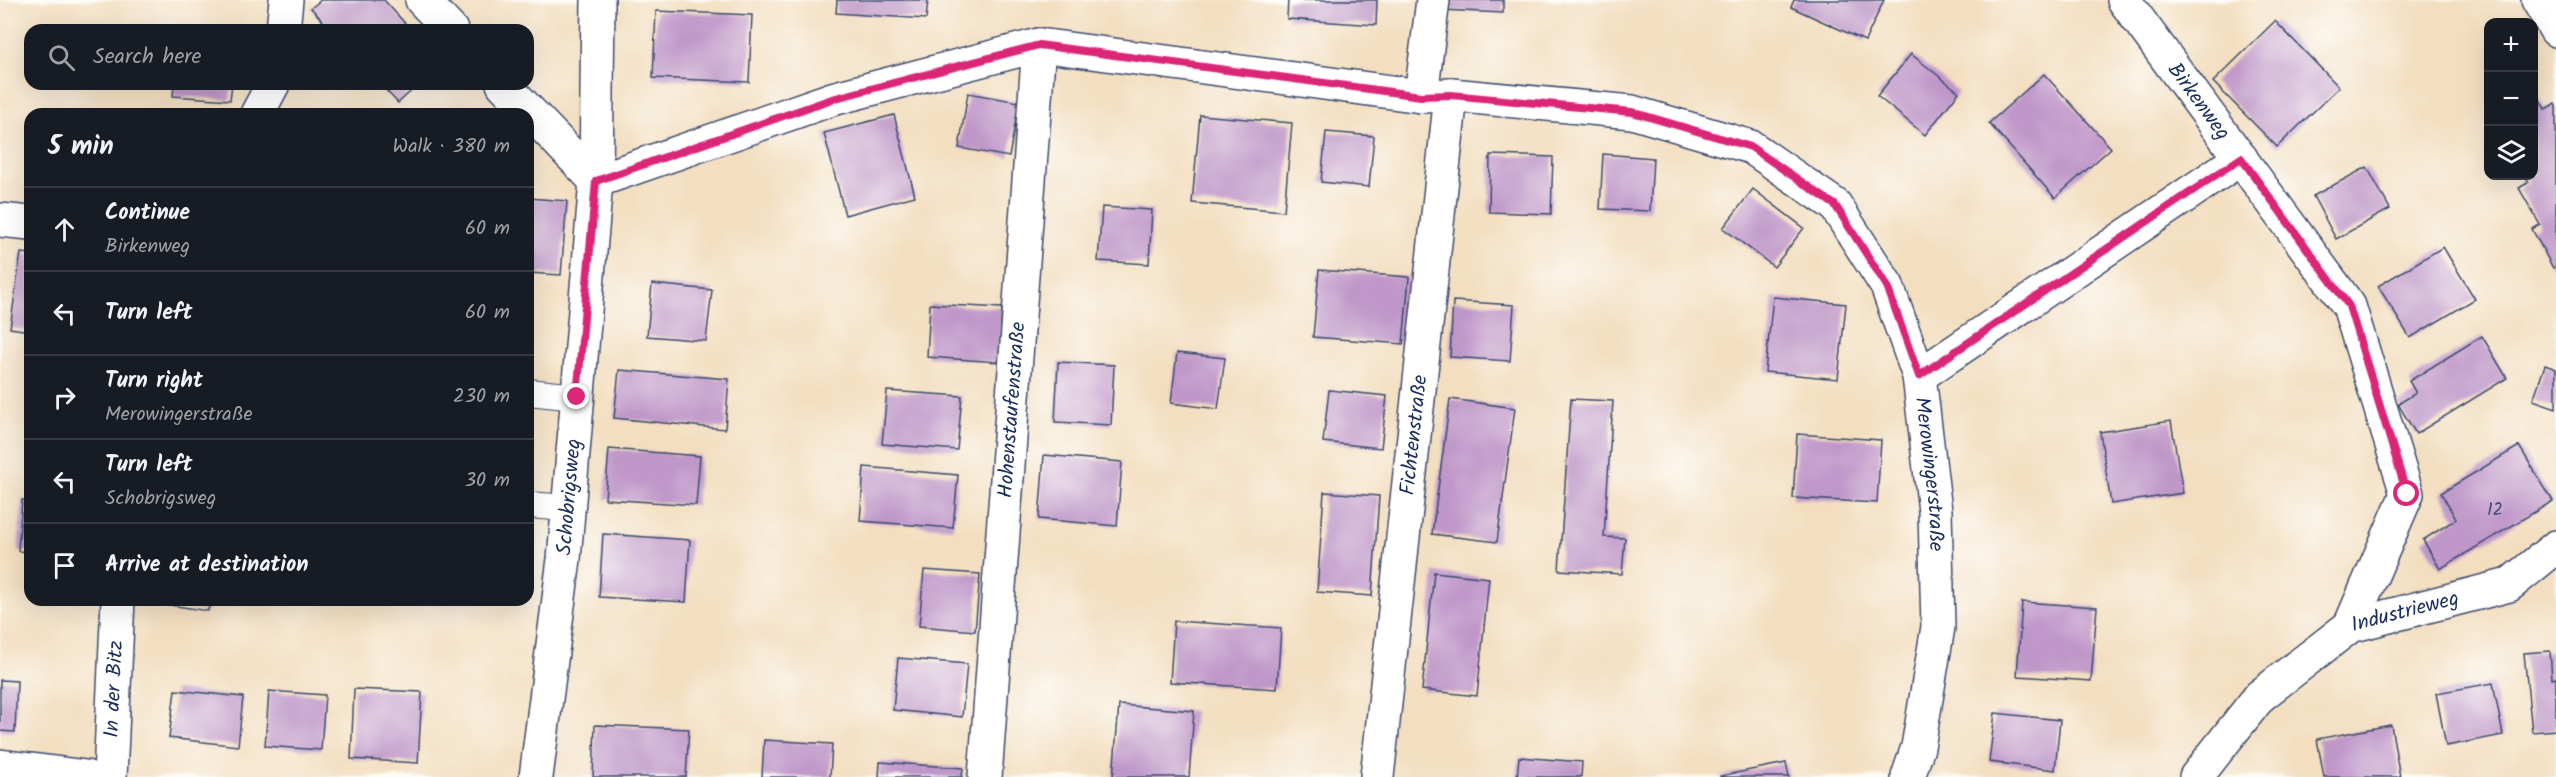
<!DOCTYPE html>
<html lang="en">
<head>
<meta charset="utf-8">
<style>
	body { margin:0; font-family:Kalam,sans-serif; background:#242831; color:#f1f3f6 }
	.controls { position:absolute; right:18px; top:18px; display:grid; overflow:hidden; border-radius:12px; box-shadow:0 6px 24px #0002 }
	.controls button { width:54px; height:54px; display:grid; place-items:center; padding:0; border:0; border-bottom:2px solid #363941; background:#171b24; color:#f1f3f6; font:30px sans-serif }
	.stop { position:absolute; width:18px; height:18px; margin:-14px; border:4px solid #db2777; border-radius:50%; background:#fff }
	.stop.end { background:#db2777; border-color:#fff; box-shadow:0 2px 6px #0008 }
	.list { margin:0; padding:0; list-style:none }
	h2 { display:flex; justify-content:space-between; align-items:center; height:78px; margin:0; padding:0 24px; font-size:26px }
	h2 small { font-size:20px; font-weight:400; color:#9ea1a6 }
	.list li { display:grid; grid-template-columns:39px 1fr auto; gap:18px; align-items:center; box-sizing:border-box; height:84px; padding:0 24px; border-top:2px solid #363941 }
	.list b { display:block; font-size:22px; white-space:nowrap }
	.list p { margin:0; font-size:20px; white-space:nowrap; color:#9ea1a6 }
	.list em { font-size:20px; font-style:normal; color:#9ea1a6 }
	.icon { flex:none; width:33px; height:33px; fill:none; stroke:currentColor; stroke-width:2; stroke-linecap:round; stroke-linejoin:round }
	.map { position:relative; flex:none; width:2556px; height:777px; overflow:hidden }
	.search { position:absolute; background:#171b24; box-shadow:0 6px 24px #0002; left:24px; top:24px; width:510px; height:66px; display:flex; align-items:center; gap:15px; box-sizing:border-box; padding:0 21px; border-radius:18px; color:#9ea1a6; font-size:22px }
	.panel { position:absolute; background:#171b24; box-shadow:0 6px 24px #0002; left:24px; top:108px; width:510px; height:498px; border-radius:18px }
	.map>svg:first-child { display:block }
	.building { fill:#bf97c9 }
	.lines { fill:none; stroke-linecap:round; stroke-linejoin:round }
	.service-casing { stroke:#3b496d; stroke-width:28 }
	.minor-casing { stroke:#3b496d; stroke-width:36 }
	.service { stroke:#fff; stroke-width:26 }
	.minor { stroke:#fff; stroke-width:33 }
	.route { stroke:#db2777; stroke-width:8 }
	.labels { text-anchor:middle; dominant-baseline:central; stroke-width:6; stroke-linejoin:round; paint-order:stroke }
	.number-label { font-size:18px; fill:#444979 }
	.street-label { font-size:21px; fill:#1b2f5e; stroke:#fdfcf7 }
</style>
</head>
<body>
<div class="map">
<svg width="2556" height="777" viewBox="0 0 2556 777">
	<rect width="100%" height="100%" fill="#fdfcf7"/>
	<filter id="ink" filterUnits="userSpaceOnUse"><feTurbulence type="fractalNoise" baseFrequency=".0167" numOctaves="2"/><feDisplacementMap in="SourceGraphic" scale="12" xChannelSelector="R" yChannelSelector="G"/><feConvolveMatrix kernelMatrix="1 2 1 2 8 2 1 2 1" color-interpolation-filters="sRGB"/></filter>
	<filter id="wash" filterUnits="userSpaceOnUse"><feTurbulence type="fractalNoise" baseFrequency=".008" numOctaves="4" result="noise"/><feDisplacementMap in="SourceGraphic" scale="24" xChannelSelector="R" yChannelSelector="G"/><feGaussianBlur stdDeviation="1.35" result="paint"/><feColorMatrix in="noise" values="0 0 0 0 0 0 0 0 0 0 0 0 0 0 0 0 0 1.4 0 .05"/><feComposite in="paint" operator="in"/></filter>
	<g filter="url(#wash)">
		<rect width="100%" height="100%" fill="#f3dec0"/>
		<g id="blocks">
			<!-- building -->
			<g class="building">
				<path d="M321,0H384L411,30H331L311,8Z"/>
				<path d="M837,0H928L926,19L836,13Z"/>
				<path d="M1288,0H1377L1376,25L1287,19Z"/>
				<path d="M1443,0H1503V13L1442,10Z"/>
				<path d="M1794,0H1884L1865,41L1791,7Z"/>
				<path d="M656,11L752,15L749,82L653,78Z"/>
				<path d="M2275,21L2339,87L2277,147L2213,82Z"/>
				<path d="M1911,54L1959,92L1925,135L1877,96Z"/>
				<path d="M2044,74L2111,148L2055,198L1989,123Z"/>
				<path d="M174,84H232L230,100L173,96Z"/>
				<path d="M380,84H419L398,103Z"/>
				<path d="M968,93L1019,102L1009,157L959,148Z"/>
				<path d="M2538,96L2545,109L2555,104L2556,107V267L2553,268L2532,229L2540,225L2519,188L2529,182L2525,176H2534V98Z"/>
				<path d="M894,115L915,196L845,215L824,133Z"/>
				<path d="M1200,115L1292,123L1284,211L1192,203Z"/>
				<path d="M1326,132L1374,136L1369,187L1321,182Z"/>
				<path d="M1603,154L1653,158L1650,211L1600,209Z"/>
				<path d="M1490,155L1553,157L1551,214L1489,212Z"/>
				<path d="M2367,167L2390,209L2336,239L2313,196Z"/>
				<path d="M1753,189L1804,228L1774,267L1723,228Z"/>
				<path d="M528,198L567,201L561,275L528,273Z"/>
				<path d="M1102,207L1152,210L1149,264L1098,261Z"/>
				<path d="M2443,247L2475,299L2410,338L2378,286Z"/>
				<path d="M21,253L30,254V331L10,328Z"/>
				<path d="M1319,270L1409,277L1403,344L1313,337Z"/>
				<path d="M652,284L712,290L706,341L647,336Z"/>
				<path d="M1773,297L1846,304L1838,379L1765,372Z"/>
				<path d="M1453,301L1514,305L1510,361L1450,357Z"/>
				<path d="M930,304L1002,308L999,362L927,357Z"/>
				<path d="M2482,336L2507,378L2416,434L2398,404L2416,393L2409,381Z"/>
				<path d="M1177,353L1225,358L1218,409L1171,403Z"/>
				<path d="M1058,362L1114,365L1111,425L1055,422Z"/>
				<path d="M2545,365L2556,369V408L2533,400Z"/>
				<path d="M619,370L729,379L725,429L614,418Z"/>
				<path d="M1329,390L1387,396L1381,448L1323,442Z"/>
				<path d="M887,391L962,396L957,450L882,444Z"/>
				<path d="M1450,399L1515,408L1497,542L1432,534Z"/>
				<path d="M1571,399L1613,401L1604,537L1625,538L1622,574L1559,570Z"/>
				<path d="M2171,421L2183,493L2111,504L2100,432Z"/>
				<path d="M1797,434L1881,440L1877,503L1793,498Z"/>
				<path d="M2519,446L2553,501L2440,569L2423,540L2456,519L2441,493Z"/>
				<path d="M609,449L700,456L696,505L605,499Z"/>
				<path d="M1044,455L1122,462L1117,526L1039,519Z"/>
				<path d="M864,467L958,475L953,528L860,521Z"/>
				<path d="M1324,492L1379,496L1372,596L1317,592Z"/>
				<path d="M22,500L30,501V552L18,551Z"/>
				<path d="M603,534L690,540L686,602L599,597Z"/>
				<path d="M924,570L980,574L975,631L919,626Z"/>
				<path d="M1434,572L1489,578L1477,696L1422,690Z"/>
				<path d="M138,600H210L208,611Z"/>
				<path d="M2022,602L2097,607L2091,681L2017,676Z"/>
				<path d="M1174,621L1281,628L1277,689L1170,682Z"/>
				<path d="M2550,651L2552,679L2556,678V730L2532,732L2524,653Z"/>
				<path d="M898,658L967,664L962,717L893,710Z"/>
				<path d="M0,680L17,681L15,732L0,731Z"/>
				<path d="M2493,683L2503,735L2446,746L2436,693Z"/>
				<path d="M354,689L422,692L418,763L351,759Z"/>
				<path d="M175,690L243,697L238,746L169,738Z"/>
				<path d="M269,691L325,695L321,750L265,746Z"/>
				<path d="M1119,705L1194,711L1189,777H1113Z"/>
				<path d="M1995,713L2060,720L2055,770L1989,762Z"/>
				<path d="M595,725L689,729L686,777H593Z"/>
				<path d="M2391,725L2400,777H2324L2317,739Z"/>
				<path d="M764,740L832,744L830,777H762Z"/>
				<path d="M1519,757L1582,762L1581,777H1517Z"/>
				<path d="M880,762L963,768L962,777H879Z"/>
				<path d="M1786,763L1789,777H1720V776Z"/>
			</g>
		</g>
	</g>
	<g filter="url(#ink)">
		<use href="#blocks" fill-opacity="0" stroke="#3b496d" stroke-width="1.5"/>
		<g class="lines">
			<!-- service casing -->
			<g class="service-casing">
				<g id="service">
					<path d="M528,392L577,397"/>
					<path d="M528,505L568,508"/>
				</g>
			</g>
			<!-- minor casing -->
			<g class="minor-casing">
				<g id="minor">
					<path d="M422,0L451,30"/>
					<path id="s1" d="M2124,0L2349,306L2407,494L2350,626"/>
					<path d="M2538,0L2556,30"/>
					<path d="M283,30L286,0"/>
					<path id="s2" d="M503,84L596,181L832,99L1039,45L1421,96L1451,95L1632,112L1751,147L1835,205L1887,286L1919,376L1935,511L1938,627L1918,747L1908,777"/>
					<path d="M1421,96L1433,0"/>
					<path d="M257,114L273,84"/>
					<path d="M0,220L30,223"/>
					<path d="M1919,376L2241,158"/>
					<path d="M0,766L86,777"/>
					<path id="s3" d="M110,777L118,600"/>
					<path id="s4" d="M536,777L564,559L596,181L598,0"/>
					<path id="s5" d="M985,777L1039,45"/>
					<path id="s6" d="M1377,777L1451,95"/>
					<path id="s7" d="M2196,777L2260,696L2350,626L2509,585L2556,547"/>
				</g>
			</g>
			<!-- service -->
			<use href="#service" class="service"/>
			<!-- minor -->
			<use href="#minor" class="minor"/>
		</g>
	</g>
	<g class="lines" filter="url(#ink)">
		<!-- route -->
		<path class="route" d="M577,397L596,181L832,99L1039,45L1421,96L1451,95L1632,112L1751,147L1835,205L1887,286L1919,376L2241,158L2349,306L2407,494"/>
	</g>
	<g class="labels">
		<!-- number labels -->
		<g class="number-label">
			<text x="2495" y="510">12</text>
		</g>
		<!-- street labels -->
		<g class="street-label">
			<text stroke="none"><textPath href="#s1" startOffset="126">Birkenweg</textPath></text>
			<text stroke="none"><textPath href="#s5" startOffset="368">Hohenstaufenstraße</textPath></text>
			<text stroke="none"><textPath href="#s6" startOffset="344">Fichtenstraße</textPath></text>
			<text stroke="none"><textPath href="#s2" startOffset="1712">Merowingerstraße</textPath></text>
			<text stroke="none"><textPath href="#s4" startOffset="282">Schobrigsweg</textPath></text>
			<text stroke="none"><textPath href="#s7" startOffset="274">Industrieweg</textPath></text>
			<text stroke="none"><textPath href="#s3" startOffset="88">In der Bitz</textPath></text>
		</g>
	</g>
</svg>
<div class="controls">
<button>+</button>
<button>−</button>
<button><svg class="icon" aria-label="layers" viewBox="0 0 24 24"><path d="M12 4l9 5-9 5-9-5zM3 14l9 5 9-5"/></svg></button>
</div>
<div class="stop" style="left:2407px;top:494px"></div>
<div class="stop end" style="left:577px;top:397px"></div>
<div class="search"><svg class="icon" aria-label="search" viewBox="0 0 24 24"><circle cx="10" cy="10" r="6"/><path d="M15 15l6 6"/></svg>Search here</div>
<section class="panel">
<h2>5 min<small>Walk · 380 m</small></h2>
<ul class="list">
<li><svg class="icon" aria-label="ahead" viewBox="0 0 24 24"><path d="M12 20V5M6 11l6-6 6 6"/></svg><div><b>Continue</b><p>Birkenweg</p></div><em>60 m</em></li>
<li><svg class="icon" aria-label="left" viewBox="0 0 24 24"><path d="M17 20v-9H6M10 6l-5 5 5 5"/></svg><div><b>Turn left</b></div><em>60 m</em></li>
<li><svg class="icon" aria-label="right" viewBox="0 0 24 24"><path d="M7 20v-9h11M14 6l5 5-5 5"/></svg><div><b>Turn right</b><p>Merowingerstraße</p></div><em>230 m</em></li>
<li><svg class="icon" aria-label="left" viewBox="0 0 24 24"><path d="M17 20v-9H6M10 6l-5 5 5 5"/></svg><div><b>Turn left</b><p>Schobrigsweg</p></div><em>30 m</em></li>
<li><svg class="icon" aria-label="arrive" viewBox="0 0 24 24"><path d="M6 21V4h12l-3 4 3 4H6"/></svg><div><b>Arrive at destination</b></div></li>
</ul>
</section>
</div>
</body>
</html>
